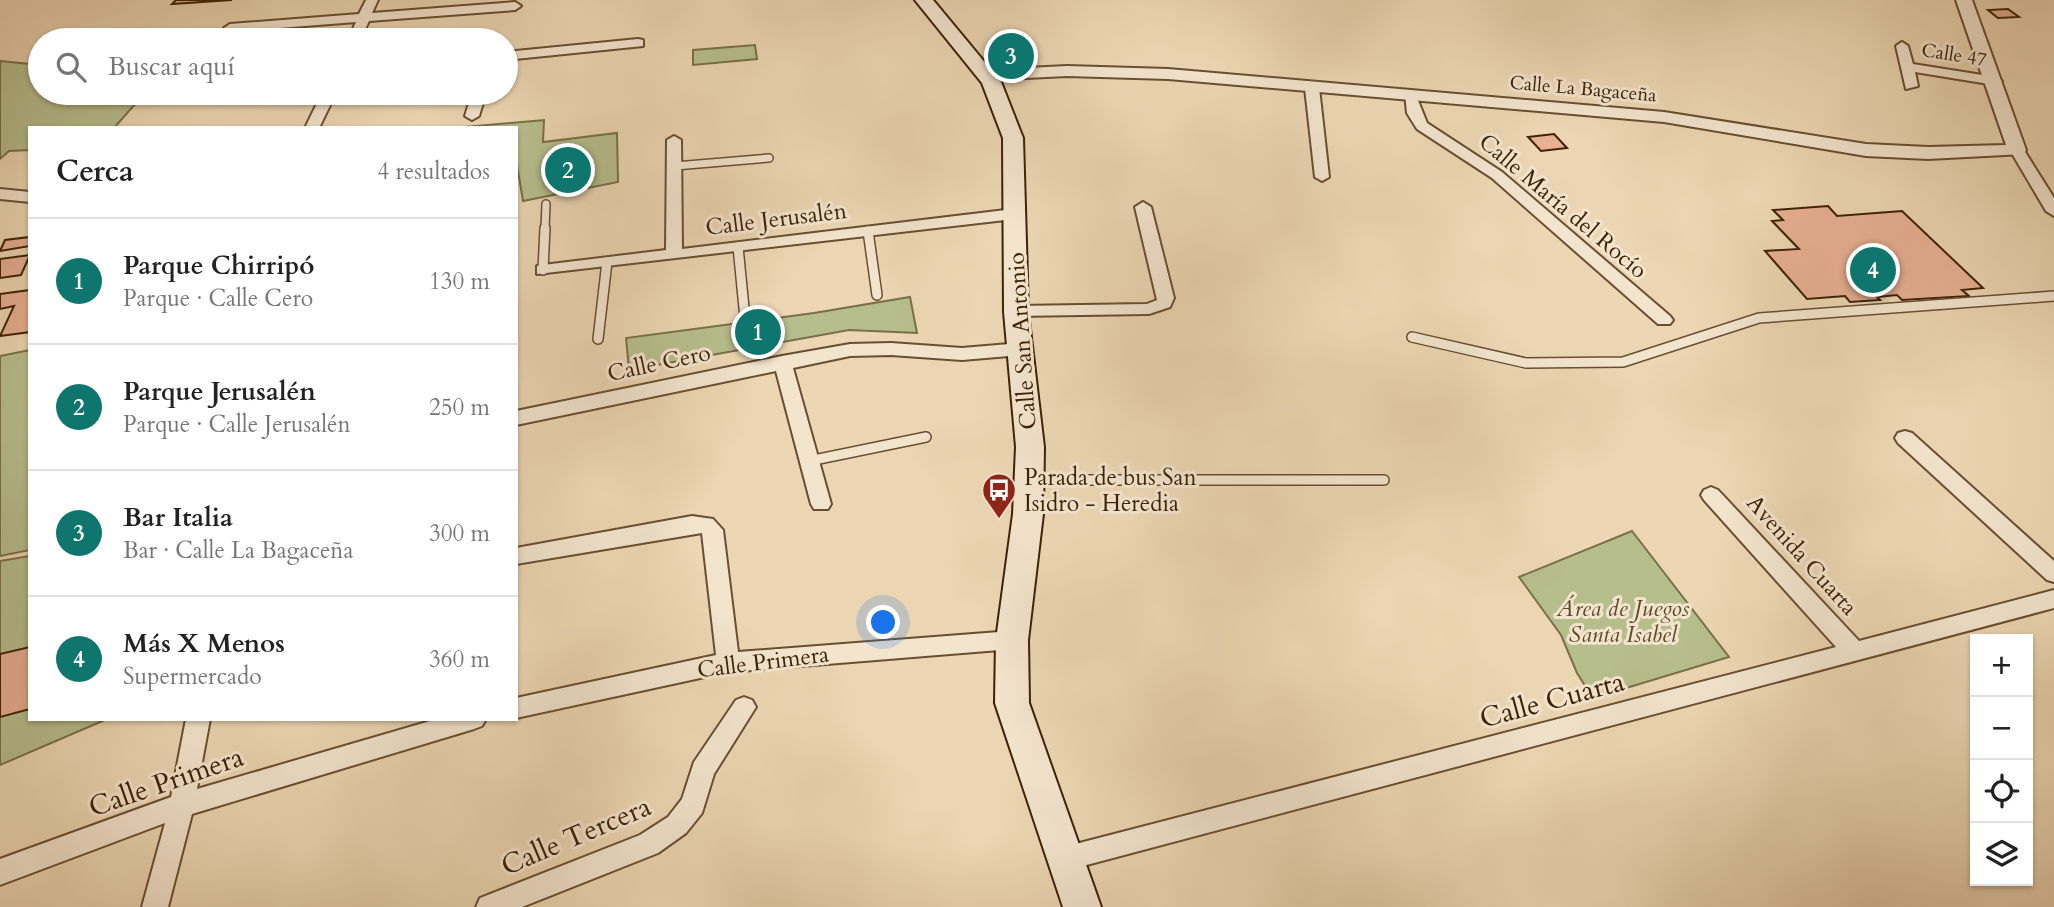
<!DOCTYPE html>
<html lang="es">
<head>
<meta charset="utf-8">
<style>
	body { margin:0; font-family:Cardo,serif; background:#f6f6f6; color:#222 }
	.controls { position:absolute; right:21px; bottom:21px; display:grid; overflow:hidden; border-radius:0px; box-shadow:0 2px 5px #0004 }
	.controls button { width:63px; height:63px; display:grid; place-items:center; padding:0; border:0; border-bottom:2px solid #e0e0e0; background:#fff; color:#222; font:35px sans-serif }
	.you { position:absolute; left:884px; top:623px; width:24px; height:24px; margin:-18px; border:5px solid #fff; border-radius:50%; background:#1a73e8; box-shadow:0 0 0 10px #1a73e833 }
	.badge { display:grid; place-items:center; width:46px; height:46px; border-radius:50%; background:#0f766e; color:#fff; font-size:23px; font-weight:700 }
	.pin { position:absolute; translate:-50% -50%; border:4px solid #fff; box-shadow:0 2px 7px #0006 }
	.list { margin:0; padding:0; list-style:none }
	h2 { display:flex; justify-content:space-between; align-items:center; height:91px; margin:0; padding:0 28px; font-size:30px }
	h2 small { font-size:23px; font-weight:400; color:#767676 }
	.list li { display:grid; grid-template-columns:46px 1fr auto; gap:21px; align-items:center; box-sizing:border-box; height:126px; padding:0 28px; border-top:2px solid #e0e0e0 }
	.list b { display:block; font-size:26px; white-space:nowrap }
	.list p { margin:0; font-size:23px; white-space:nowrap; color:#767676 }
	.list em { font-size:23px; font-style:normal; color:#767676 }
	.icon { flex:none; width:38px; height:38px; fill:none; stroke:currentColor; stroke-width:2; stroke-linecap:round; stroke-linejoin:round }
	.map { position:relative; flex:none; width:2054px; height:907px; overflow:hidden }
	.search { position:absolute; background:#fff; box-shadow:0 2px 5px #0004; left:28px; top:28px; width:490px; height:77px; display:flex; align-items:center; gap:18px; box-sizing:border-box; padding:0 24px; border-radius:38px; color:#767676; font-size:26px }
	.panel { position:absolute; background:#fff; box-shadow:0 2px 5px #0004; left:28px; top:126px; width:490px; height:595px; border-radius:0px }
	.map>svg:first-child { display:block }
	.green { fill:#b7be8d; stroke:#7a7048; stroke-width:2 }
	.building { fill:#e8b093; stroke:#3d2204; stroke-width:2 }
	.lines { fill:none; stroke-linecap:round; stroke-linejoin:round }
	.service-far1-casing { stroke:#694f30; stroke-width:10 }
	.service-casing { stroke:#694f30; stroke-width:12 }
	.minor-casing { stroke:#694f30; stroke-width:4 }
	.tertiary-casing { stroke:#694f30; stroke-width:4 }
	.secondary-casing { stroke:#3d2204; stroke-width:4 }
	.service-far1 { stroke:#f3e4ce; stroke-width:7 }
	.service { stroke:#f3e4ce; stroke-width:9 }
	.minor { fill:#f3e4ce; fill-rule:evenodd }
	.tertiary { fill:#f3e4ce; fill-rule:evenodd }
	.secondary { fill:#f3e4ce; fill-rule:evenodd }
	.labels { text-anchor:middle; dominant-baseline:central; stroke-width:6; stroke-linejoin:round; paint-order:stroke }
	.far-street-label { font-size:19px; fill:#3d2204; stroke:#f3e4ce }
	.street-label { font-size:23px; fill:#3d2204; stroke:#f3e4ce }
	.poi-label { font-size:23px; fill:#3d2204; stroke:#f3e4ce; text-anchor:start }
	.park-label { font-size:23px; font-style:italic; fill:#5c4926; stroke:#f3e4ce }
	.near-street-label { font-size:28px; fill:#3d2204; stroke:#f3e4ce }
</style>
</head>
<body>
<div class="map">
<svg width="2054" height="907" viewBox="0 0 2054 907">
	<rect width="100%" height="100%" fill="#ecd6b3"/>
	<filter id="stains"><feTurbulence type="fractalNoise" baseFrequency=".00286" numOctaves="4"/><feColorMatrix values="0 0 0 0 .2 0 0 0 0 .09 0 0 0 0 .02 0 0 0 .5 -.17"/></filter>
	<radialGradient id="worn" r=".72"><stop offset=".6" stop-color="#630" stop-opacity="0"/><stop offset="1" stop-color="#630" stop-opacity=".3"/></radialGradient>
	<!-- green -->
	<g class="green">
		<path d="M755,45L757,59L693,65V50Z"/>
		<path d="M0,61L40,65V93H145L114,128H30V150L9,151L0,159Z"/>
		<path d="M544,120L543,142L617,133L618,182L523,201L516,159V128H453Z"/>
		<path d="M910,297L917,333L849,330L629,370L626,338L814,313Z"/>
		<path d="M30,350V550L0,556V356Z"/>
		<path d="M1632,531L1729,657L1593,698L1577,673L1561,635L1519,577Z"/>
		<path d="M30,556V719H107L0,765V561Z"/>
	</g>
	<!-- building -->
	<g class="building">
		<path d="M176,0H232L172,4Z"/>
		<path d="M2008,9L2019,17L1998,18L1988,10Z"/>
		<path d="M1554,134L1567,148L1541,151L1528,137Z"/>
		<path d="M1828,206L1837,216L1902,211L1983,288L1962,290L1969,296L1902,300L1897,295L1877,297L1880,300L1850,302L1845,296L1807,299L1765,251L1799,249L1772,221L1783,220L1773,210Z"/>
		<path d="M30,237V246L0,251L5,240Z"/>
		<path d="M30,255L21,275L0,278V259Z"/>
		<path d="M30,290V332L0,336L14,306L0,309V294Z"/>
		<path d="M30,647V709L0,717V654Z"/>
	</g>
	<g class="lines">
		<!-- service-far1 casing -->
		<g class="service-far1-casing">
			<g id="service-far1">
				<path d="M675,166L769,158"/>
				<path d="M545,229L546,204"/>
			</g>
		</g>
		<!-- service casing -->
		<g class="service-casing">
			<g id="service">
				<path d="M868,231L877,295"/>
				<path d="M738,247L745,318"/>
				<path d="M543,270L545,228"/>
				<path d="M1412,337L1526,363L1623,362L1759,318L2054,296"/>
				<path d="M598,339L607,262"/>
				<path d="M809,461L926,437"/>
				<path d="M1031,480H1384"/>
			</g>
		</g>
		<!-- minor casing -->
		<g class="minor-casing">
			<g id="minor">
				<path d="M366,0H378L372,13L515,2L521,6L515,10L369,21L360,40H348L356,22L230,32L224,28L230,24L359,14Z"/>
				<path d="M638,39L643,40V46L506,60V52Z"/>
				<path d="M1902,42L1908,46L1913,64L1995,77L2002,81L1995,85L1915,72L1918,86L1906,89L1896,46Z"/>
				<path d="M1312,84L1319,88L1329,177L1322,181L1315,177L1305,88Z"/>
				<path d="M322,93H336L319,128H305Z"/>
				<path d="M472,93H486L479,116L472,120L465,116Z"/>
				<path d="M1405,93H1415L1427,123L1502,172L1670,316L1673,320L1670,324H1658L1492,178L1417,129L1407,113Z"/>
				<path d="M674,136L681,140L682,249L1014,209L1022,214L1014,219L537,274V266L543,265L666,250L667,140Z"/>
				<path d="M2017,146L2022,147L2054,198V216L2046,211L2010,150Z"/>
				<path d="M0,189L30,192V202L0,199Z"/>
				<path d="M1143,202L1151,207L1174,298L1170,307L1149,314L1010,316L1007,312L1016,306L1147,304L1157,300L1135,207Z"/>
				<path d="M891,343L962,348L1020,343L1029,349L1020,355L962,360L891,355L850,356L793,368L831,504L828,509H814L811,504L776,371L516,425V411L782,356L850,344Z"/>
				<path d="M1905,431L1912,433L2054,561V582L2047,580L1898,443L1895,438L1898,433Z"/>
				<path d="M1711,487L1718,490L1859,641L2054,590V608L1064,871L1055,868L1051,859L1055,850L1064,847L1836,647L1704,500L1701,495L1704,490Z"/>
				<path d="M692,516L713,519L723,530L738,652L1012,631L1020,633L1023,640L1020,647L1012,649L728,672L516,718V698L716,655L702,533L516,564V548Z"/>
				<path d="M744,697L752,700L756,707L714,774L702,813L686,833L658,853L522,907H476L480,898L640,835L668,817L682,799L694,762L736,700Z"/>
				<path d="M186,719H210L197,789L437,719H486L482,726L474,729L192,814L168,907H142L165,823L0,885V859L171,797Z"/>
			</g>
		</g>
		<!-- tertiary casing -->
		<g class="tertiary-casing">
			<path id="tertiary" d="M1956,0H1972L2026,150L2024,154L1928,159L1866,156L1664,122L1168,79L1067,76L985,80L977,75L985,70L1067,66L1168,69L1664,112L1866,144L1928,147L2006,145Z"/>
		</g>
		<!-- secondary casing -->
		<g class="secondary-casing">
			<path id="secondary" d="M915,0H933L1001,82L1023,138L1028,312L1044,447L1043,514L1028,640L1029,703L1101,907H1063L995,703L996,640L1013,514L1016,447L1004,312L1003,138L982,83Z"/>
		</g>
		<!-- service-far1 -->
		<use href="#service-far1" class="service-far1"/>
		<!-- service -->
		<use href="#service" class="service"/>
		<!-- minor -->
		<use href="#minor" class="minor"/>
		<!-- tertiary -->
		<use href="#tertiary" class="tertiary"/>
		<!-- secondary -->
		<use href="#secondary" class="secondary"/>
	</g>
	<!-- icons -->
	<defs>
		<g id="bus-pin" transform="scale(1.75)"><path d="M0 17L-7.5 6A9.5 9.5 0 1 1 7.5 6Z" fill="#8f2418" stroke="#f3e4ce"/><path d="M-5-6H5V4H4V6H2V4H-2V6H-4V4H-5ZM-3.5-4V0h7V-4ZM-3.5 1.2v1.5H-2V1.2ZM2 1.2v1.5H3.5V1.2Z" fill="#fff"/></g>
	</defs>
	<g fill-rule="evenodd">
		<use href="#bus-pin" x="999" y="490"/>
	</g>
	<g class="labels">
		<!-- far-street labels -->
		<g class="far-street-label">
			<text transform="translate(1954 55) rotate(9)">Calle 47</text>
			<text transform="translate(1583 89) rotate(5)">Calle La Bagaceña</text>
		</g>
		<!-- street labels -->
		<g class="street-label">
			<text transform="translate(1563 206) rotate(40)">Calle María del Rocío</text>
			<text transform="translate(776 219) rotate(-7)">Calle Jerusalén</text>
			<text transform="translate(1022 341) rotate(-94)">Calle San Antonio</text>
			<text transform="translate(659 363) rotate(-12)">Calle Cero</text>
			<text transform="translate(1802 555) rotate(48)">Avenida Cuarta</text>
			<text transform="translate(763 662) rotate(-7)">Calle Primera</text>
		</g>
		<!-- poi labels -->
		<g class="poi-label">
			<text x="1024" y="477">Parada de bus San<tspan x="1024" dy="26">Isidro - Heredia</tspan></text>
		</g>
		<!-- park labels -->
		<g class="park-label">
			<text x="1623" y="608">Área de Juegos<tspan x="1623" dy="26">Santa Isabel</tspan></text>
		</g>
		<!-- near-street labels -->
		<g class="near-street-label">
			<text transform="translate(1552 700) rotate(-15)">Calle Cuarta</text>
			<text transform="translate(166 782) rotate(-19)">Calle Primera</text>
			<text transform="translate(576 836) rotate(-23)">Calle Tercera</text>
		</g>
	</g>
	<rect width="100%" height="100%" filter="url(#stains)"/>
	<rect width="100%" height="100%" fill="url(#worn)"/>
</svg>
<div class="controls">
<button>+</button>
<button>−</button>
<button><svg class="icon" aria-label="locate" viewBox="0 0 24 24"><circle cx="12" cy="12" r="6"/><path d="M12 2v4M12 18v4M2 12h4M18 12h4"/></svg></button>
<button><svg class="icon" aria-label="layers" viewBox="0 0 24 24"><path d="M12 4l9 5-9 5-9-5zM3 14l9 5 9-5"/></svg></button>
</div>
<div class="you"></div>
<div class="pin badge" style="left:758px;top:332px">1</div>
<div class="pin badge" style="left:568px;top:170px">2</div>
<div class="pin badge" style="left:1011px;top:56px">3</div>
<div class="pin badge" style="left:1873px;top:270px">4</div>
<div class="search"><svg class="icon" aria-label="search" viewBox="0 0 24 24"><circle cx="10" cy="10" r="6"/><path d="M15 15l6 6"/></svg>Buscar aquí</div>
<section class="panel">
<h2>Cerca<small>4 resultados</small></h2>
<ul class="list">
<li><span class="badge">1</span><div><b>Parque Chirripó</b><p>Parque · Calle Cero</p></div><em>130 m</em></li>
<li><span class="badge">2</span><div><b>Parque Jerusalén</b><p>Parque · Calle Jerusalén</p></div><em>250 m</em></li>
<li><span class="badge">3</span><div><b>Bar Italia</b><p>Bar · Calle La Bagaceña</p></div><em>300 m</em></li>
<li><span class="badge">4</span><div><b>Más X Menos</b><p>Supermercado</p></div><em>360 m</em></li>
</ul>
</section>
</div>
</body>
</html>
